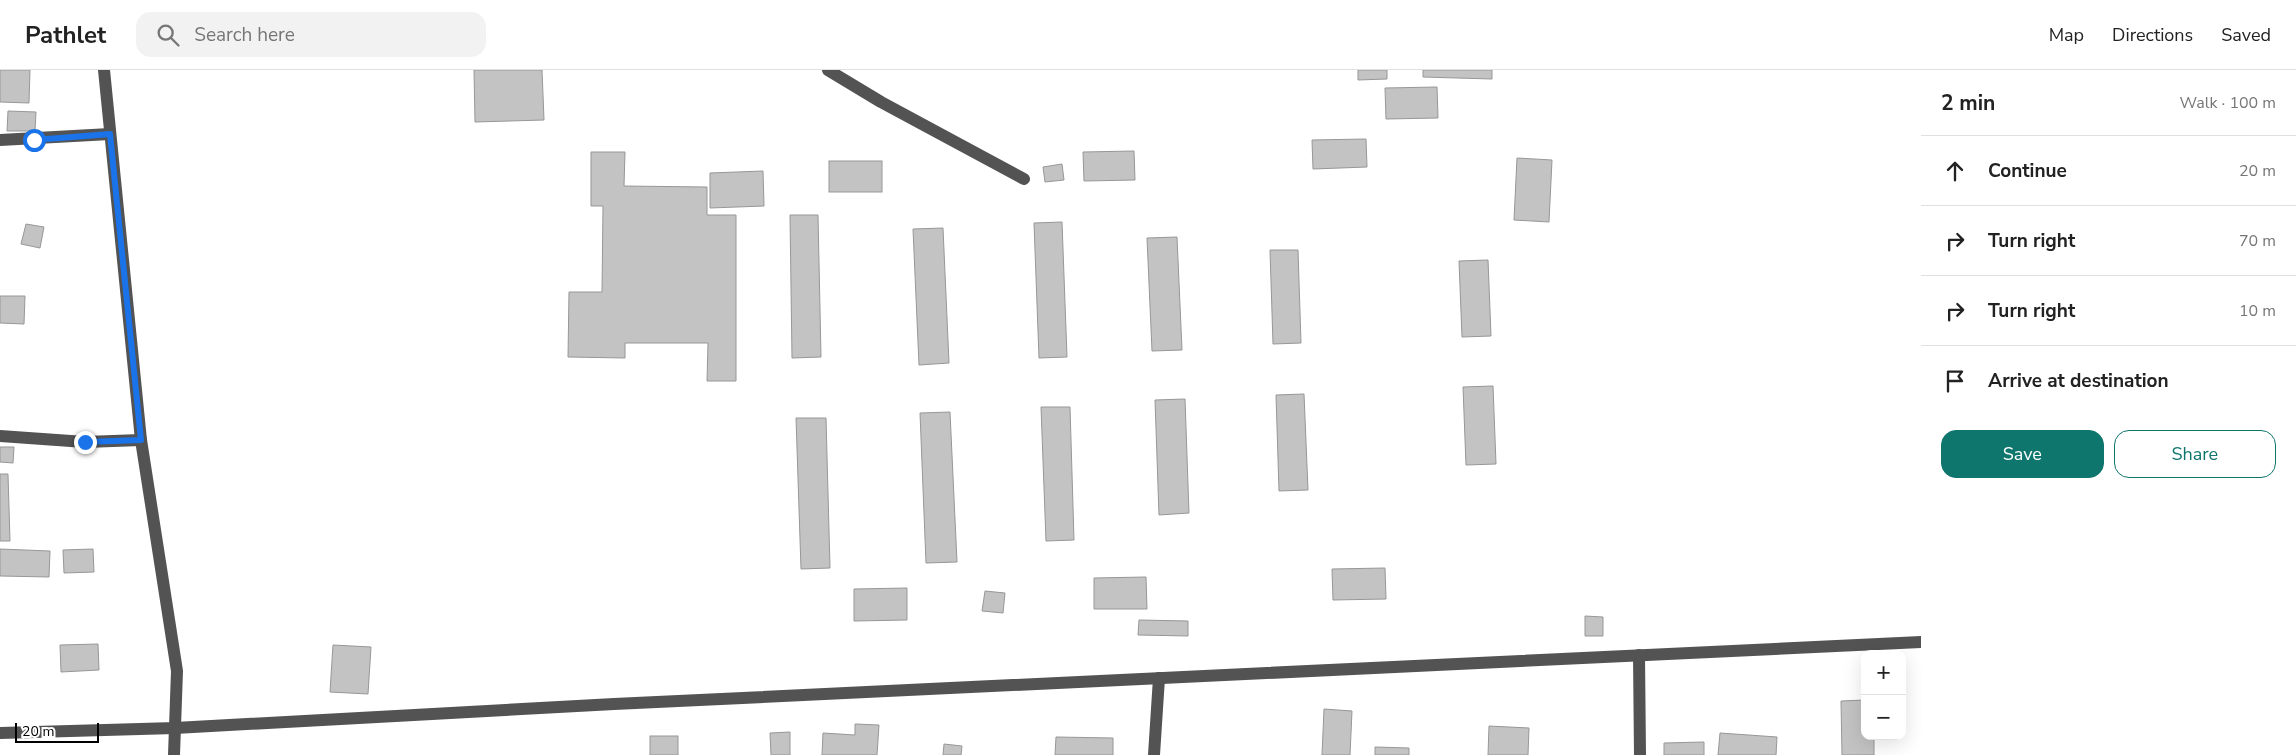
<!DOCTYPE html>
<html lang="en">
<head>
<meta charset="utf-8">
<style>
	body { margin:0; font-family:"Nunito Sans",sans-serif; background:#f2f2f2; color:#222 }
	.controls { position:absolute; right:15px; bottom:15px; display:grid; overflow:hidden; border-radius:10px; box-shadow:0 5px 20px #0002 }
	.controls button { width:45px; height:45px; display:grid; place-items:center; padding:0; border:0; border-bottom:1px solid #e0e0e0; background:#fff; color:#222; font:25px sans-serif }
	.scale { position:absolute; left:15px; bottom:12px; width:84px; box-sizing:border-box; padding-left:5px; border:2px solid #000; border-top:0; font-size:14px; line-height:18px; white-space:nowrap; color:#000; -webkit-text-stroke:4px #fff; paint-order:stroke }
	.stop { position:absolute; width:15px; height:15px; margin:-11px; border:4px solid #1a73e8; border-radius:50%; background:#fff }
	.stop.end { background:#1a73e8; border-color:#fff; box-shadow:0 1px 5px #0008 }
	.list { margin:0; padding:0; list-style:none }
	h2 { display:flex; justify-content:space-between; align-items:center; height:65px; margin:0; padding:0 20px; font-size:21px }
	h2 small { font-size:16px; font-weight:400; color:#767676 }
	.list li { display:grid; grid-template-columns:32px 1fr auto; gap:15px; align-items:center; box-sizing:border-box; height:70px; padding:0 20px; border-top:1px solid #e0e0e0 }
	.list b { display:block; font-size:19px; white-space:nowrap }
	.list em { font-size:16px; font-style:normal; color:#767676 }
	.actions { display:flex; gap:10px; padding:15px 20px }
	.actions a { flex:1; padding:11px 0; border:1px solid #0f766e; border-radius:15px; text-align:center; font-size:18px; color:#0f766e }
	.actions .main { background:#0f766e; color:#fff }
	.icon { flex:none; width:28px; height:28px; fill:none; stroke:currentColor; stroke-width:2; stroke-linecap:round; stroke-linejoin:round }
	.map { position:relative; flex:none; width:1921px; height:685px; overflow:hidden }
	header { display:flex; align-items:center; gap:30px; box-sizing:border-box; height:70px; padding:0 25px; background:#fff; border-bottom:1px solid #e0e0e0 }
	header strong { font-size:24px }
	nav { display:flex; gap:28px; margin-inline-start:auto; font-size:18px }
	.search { width:350px; height:45px; background:#f2f2f2; display:flex; align-items:center; gap:12px; box-sizing:border-box; padding:0 18px; border-radius:15px; color:#767676; font-size:19px }
	main { display:flex }
	aside { flex:1; background:#fff }
	.map>svg:first-child { display:block }
	.building { fill:#c3c3c3; stroke:#979797 }
	.lines { fill:none; stroke-linecap:round; stroke-linejoin:round }
	.minor { stroke:#535353; stroke-width:12 }
	.route { stroke:#1a73e8; stroke-width:6 }
</style>
</head>
<body>
<header>
<strong>Pathlet</strong>
<div class="search"><svg class="icon" aria-label="search" viewBox="0 0 24 24"><circle cx="10" cy="10" r="6"/><path d="M15 15l6 6"/></svg>Search here</div>
<nav><a>Map</a><a>Directions</a><a>Saved</a></nav>
</header>
<main>
<div class="map">
<svg width="1921" height="685" viewBox="0 0 1921 685">
	<rect width="100%" height="100%" fill="#fff"/>
	<!-- building -->
	<g class="building">
		<path d="M0,0H30L29,33L0,32Z"/>
		<path d="M474,0H542L544,50L475,52Z"/>
		<path d="M1358,0H1387V9L1358,10Z"/>
		<path d="M1423,0H1492V9L1423,7Z"/>
		<path d="M1437,17L1438,48L1386,49L1385,18Z"/>
		<path d="M8,41L36,42L35,61H7Z"/>
		<path d="M1366,69L1367,97L1313,99L1312,70Z"/>
		<path d="M1134,81L1135,110L1084,111L1083,82Z"/>
		<path d="M591,82H625L624,116L707,117V145H736V311H707L708,273H625V288L568,287L569,222H602L603,136H591Z"/>
		<path d="M1517,88L1552,90L1549,152L1514,150Z"/>
		<rect x="829" y="91" width="53" height="31"/>
		<path d="M1062,94L1064,110L1045,112L1043,97Z"/>
		<path d="M763,101L764,136L710,138V103Z"/>
		<path d="M790,145H818L821,287L792,288Z"/>
		<path d="M1062,152L1067,287L1039,288L1034,153Z"/>
		<path d="M26,154L44,157L40,178L21,174Z"/>
		<path d="M943,158L949,293L919,295L913,159Z"/>
		<path d="M1177,167L1182,280L1152,281L1147,168Z"/>
		<path d="M1270,180H1298L1301,273L1273,274Z"/>
		<path d="M1488,190L1491,266L1462,267L1459,191Z"/>
		<path d="M0,226H25L24,254L0,253Z"/>
		<path d="M1493,316L1496,394L1466,395L1463,317Z"/>
		<path d="M1304,324L1308,420L1279,421L1276,325Z"/>
		<path d="M1185,329L1189,443L1159,445L1155,330Z"/>
		<path d="M1041,337H1070L1074,470L1046,471Z"/>
		<path d="M950,342L957,492L926,493L920,343Z"/>
		<path d="M796,348H826L830,498L801,499Z"/>
		<path d="M0,377H14L13,393L0,392Z"/>
		<path d="M0,404H8L10,471H0Z"/>
		<path d="M0,479L50,481L49,507L0,506Z"/>
		<path d="M93,479L94,502L64,503L63,480Z"/>
		<path d="M1385,498L1386,529L1333,530L1332,499Z"/>
		<path d="M1146,507L1147,539H1094V508Z"/>
		<path d="M907,518V550L854,551V519Z"/>
		<path d="M985,521L1005,523L1003,543L982,541Z"/>
		<path d="M1585,546L1603,547V566H1585Z"/>
		<path d="M1139,550L1188,551V566L1138,565Z"/>
		<path d="M98,574L99,600L61,602L60,575Z"/>
		<path d="M333,575L371,577L368,624L330,622Z"/>
		<path d="M1865,630V666H1874V685H1842L1841,631Z"/>
		<path d="M1324,639L1352,641L1350,685H1322Z"/>
		<path d="M855,654L879,655L877,685H822L823,663L855,665Z"/>
		<path d="M1489,656L1529,658L1528,685H1488Z"/>
		<path d="M790,662V685H771L770,663Z"/>
		<path d="M1720,663L1777,667L1776,685H1718Z"/>
		<rect x="650" y="666" width="28" height="19"/>
		<path d="M1056,667L1113,668V685H1055Z"/>
		<path d="M1704,672V685H1664V673Z"/>
		<path d="M944,674L962,676L961,685H943Z"/>
		<path d="M1375,677L1409,678V685H1375Z"/>
	</g>
	<g class="lines">
		<!-- minor -->
		<g class="minor">
			<path d="M104,0L141,370L177,601L174,685"/>
			<path d="M828,0L881,32L1024,109"/>
			<path d="M0,70L110,64"/>
			<path d="M0,366L85,372L141,370"/>
			<path d="M1639,585L1640,685"/>
			<path d="M0,663L175,658L614,634L1921,572"/>
			<path d="M1154,685L1159,608"/>
		</g>
	</g>
	<g class="lines">
		<!-- route -->
		<path class="route" d="M34,70L110,64L141,370L85,372"/>
	</g>
</svg>
<div class="controls">
<button>+</button>
<button>−</button>
</div>
<div class="scale">20 m</div>
<div class="stop" style="left:34px;top:70px"></div>
<div class="stop end" style="left:85px;top:372px"></div>
</div>
<aside>
<h2>2 min<small>Walk · 100 m</small></h2>
<ul class="list">
<li><svg class="icon" aria-label="ahead" viewBox="0 0 24 24"><path d="M12 20V5M6 11l6-6 6 6"/></svg><div><b>Continue</b></div><em>20 m</em></li>
<li><svg class="icon" aria-label="right" viewBox="0 0 24 24"><path d="M7 20v-9h11M14 6l5 5-5 5"/></svg><div><b>Turn right</b></div><em>70 m</em></li>
<li><svg class="icon" aria-label="right" viewBox="0 0 24 24"><path d="M7 20v-9h11M14 6l5 5-5 5"/></svg><div><b>Turn right</b></div><em>10 m</em></li>
<li><svg class="icon" aria-label="arrive" viewBox="0 0 24 24"><path d="M6 21V4h12l-3 4 3 4H6"/></svg><div><b>Arrive at destination</b></div></li>
</ul>
<div class="actions"><a class="main">Save</a><a>Share</a></div>
</aside>
</main>
</body>
</html>
